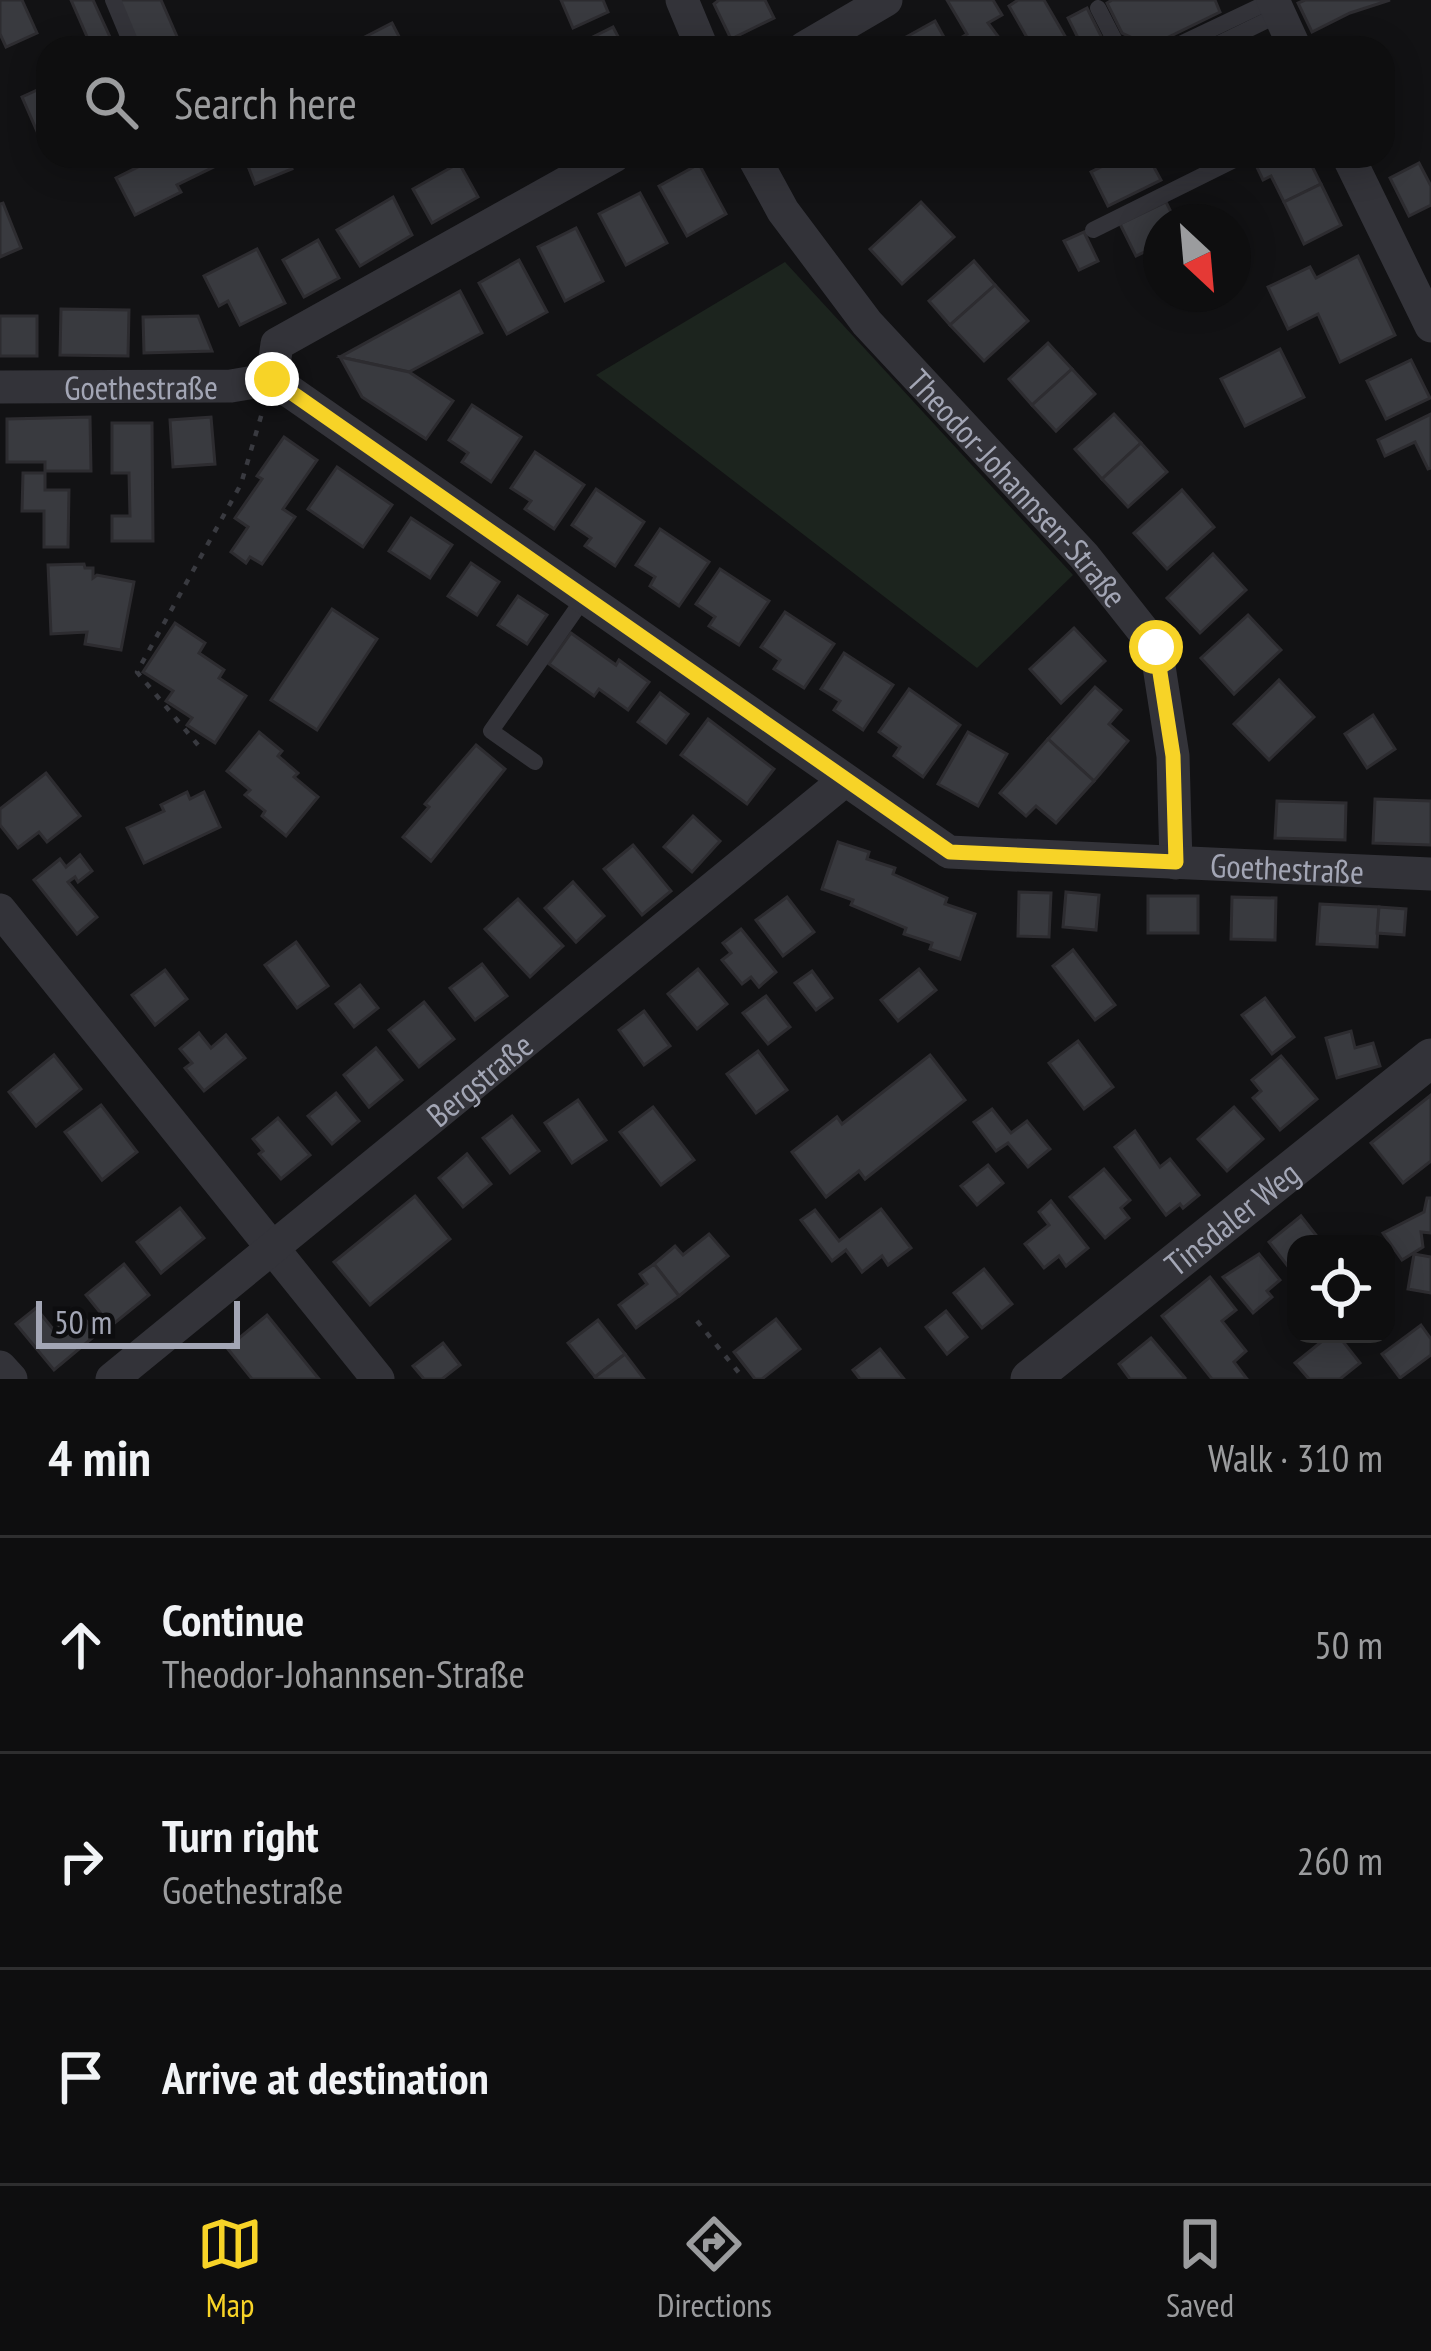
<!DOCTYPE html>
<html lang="en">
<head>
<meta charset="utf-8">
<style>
	body { margin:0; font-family:"PT Sans Narrow",sans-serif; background:#171718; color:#f1f3f6 }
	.controls { position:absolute; right:36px; bottom:36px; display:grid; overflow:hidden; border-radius:24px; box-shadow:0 6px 30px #0003 }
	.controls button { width:108px; height:108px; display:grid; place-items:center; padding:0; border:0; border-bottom:3px solid #2e2e2f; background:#0e0e0f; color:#f1f3f6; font:60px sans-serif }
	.compass { position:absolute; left:1143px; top:204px; width:108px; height:108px; border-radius:50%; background:#0e0e0f; box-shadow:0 6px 30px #0003; rotate:154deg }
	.scale { position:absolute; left:36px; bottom:30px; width:204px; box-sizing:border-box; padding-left:12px; border:6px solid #a3a6b5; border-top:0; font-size:33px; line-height:42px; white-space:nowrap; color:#a3a6b5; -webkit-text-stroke:9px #0d0d0f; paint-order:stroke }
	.stop { position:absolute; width:36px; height:36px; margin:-27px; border:9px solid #f7d327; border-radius:50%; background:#fff }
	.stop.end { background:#f7d327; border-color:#fff; box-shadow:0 3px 12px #0008 }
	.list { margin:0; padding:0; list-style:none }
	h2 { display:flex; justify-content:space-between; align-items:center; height:156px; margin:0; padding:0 48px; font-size:51px }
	h2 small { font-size:39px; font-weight:400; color:#9b9c9e }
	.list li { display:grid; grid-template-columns:78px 1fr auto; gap:36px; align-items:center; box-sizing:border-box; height:216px; padding:0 48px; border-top:3px solid #2e2e2f }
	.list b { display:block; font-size:45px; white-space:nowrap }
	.list p { margin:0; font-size:39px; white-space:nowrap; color:#9b9c9e }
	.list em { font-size:39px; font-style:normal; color:#9b9c9e }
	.icon { flex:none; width:66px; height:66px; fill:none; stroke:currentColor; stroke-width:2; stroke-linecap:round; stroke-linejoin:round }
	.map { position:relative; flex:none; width:1431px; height:1379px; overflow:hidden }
	.search { position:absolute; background:#0e0e0f; box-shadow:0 6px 30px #0003; left:36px; right:36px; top:36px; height:132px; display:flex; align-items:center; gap:30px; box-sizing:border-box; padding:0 42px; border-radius:36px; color:#9b9c9e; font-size:45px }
	.sheet { height:804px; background:#0e0e0f }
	nav { display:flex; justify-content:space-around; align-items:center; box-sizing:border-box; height:168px; border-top:3px solid #2e2e2f; background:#0e0e0f; font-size:33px; color:#9b9c9e }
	nav a { display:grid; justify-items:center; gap:6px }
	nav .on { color:#f7d327 }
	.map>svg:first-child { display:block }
	.green { fill:#1c241e }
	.building { fill:#393a3f; stroke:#2d2c30; stroke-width:3 }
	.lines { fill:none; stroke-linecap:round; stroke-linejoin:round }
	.path { stroke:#393a40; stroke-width:4.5; stroke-dasharray:6 9; stroke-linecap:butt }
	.service { stroke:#333339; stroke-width:16 }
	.minor { stroke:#333339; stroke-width:33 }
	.tertiary { stroke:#333339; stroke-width:39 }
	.route { stroke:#f7d327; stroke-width:15 }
	.labels { text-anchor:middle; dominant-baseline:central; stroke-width:12; stroke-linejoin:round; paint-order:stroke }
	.street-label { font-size:33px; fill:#a3a6b5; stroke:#0d0d0f }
</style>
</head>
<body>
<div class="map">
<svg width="1431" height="1379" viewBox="0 0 1431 1379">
	<rect width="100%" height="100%" fill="#121214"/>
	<!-- green -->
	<path class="green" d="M785,262L1073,575L977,668L596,375Z"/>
	<!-- building -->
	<g class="building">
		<path d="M0,0H22L37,33L6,47L0,34Z"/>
		<path d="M71,0H93L115,48H92Z"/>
		<path d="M119,0H161L182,48H139Z"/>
		<path d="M561,0H603L608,12L573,28Z"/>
		<path d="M765,0L774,18L731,39L714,4L719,0Z"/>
		<path d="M947,0H993L1002,15L988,23L1003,43L994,48H964L959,39L967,34Z"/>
		<path d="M1018,0H1044L1069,43L1060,48H1033L1009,6Z"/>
		<path d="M1112,0H1215L1220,12L1150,46L1122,33L1107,3Z"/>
		<path d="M1305,0H1390L1350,13L1312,32L1298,3Z"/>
		<path d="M1087,8L1107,48H1083L1068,18Z"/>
		<path d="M935,21L950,48H900L897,42Z"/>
		<path d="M392,23L405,48H356L353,43Z"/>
		<path d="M613,27L624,48H589L585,41Z"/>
		<path d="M48,85V143L43,145L22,97Z"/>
		<path d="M160,156H226L228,160L177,185L181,192L135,215L116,178Z"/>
		<path d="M244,156H287L292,169L255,184Z"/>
		<path d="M1123,156H1148L1161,180L1108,206L1091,172Z"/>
		<path d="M1259,156H1307L1321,184L1284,202L1271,176L1263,180L1253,159Z"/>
		<path d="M459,163L478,197L432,223L413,189Z"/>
		<path d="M1419,163L1431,186V205L1409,216L1390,178Z"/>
		<path d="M699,164L726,214L687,236L659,186Z"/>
		<path d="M1321,184L1341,225L1304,244L1284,202Z"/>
		<path d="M640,193L667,243L626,265L599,214Z"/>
		<path d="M393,197L412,235L360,266L337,230Z"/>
		<path d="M921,202L954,237L902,284L870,249Z"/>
		<path d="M1166,202L1176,222H1161V244L1136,256L1120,224Z"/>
		<path d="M3,203L21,248L0,257V204Z"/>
		<path d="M576,228L603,281L565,301L538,247Z"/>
		<path d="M1084,232L1098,261L1079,270L1064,241Z"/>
		<path d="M318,240L339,278L304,297L283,260Z"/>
		<path d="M257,249L285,303L240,325L228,301L219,306L204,276Z"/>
		<path d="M1358,256L1395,335L1340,362L1318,314L1288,329L1268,287L1310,267L1316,278Z"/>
		<path d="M519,260L547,312L507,334L479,283Z"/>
		<path d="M974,261L995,285L950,325L929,301Z"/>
		<path d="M995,285L1028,321L984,361L950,325Z"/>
		<path d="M460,291L482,333L409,372L340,357Z"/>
		<path d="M61,309L129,310L128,356L60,355Z"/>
		<rect x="0" y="316" width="37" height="40"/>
		<path d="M198,316L212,351L144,353L143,317Z"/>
		<path d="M1048,343L1072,369L1032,405L1009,379Z"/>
		<path d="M1280,349L1304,397L1245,426L1221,379Z"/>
		<path d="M340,357L409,372L453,401L426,439L362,397Z"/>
		<path d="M1411,360L1430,398L1386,419L1367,381Z"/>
		<path d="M1072,369L1095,394L1056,431L1032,405Z"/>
		<path d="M472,405L521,437L491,482L462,462L468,453L449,440Z"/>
		<path d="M1114,414L1141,443L1102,479L1075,449Z"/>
		<path d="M1431,414V468L1428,469L1415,442L1385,456L1378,440Z"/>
		<path d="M90,417L91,471H45V462H7V419Z"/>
		<path d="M211,417L215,464L173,467L170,420Z"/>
		<path d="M112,423H152L153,541H112V516H130L129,473H112Z"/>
		<path d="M284,437L317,460L283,509L295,517L262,564L250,557L246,563L231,552L248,527L235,518L262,479L257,476Z"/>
		<path d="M1141,443L1167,472L1128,507L1102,479Z"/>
		<path d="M535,452L584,485L554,529L525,509L531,501L511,488Z"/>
		<path d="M337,467L392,505L363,547L308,509Z"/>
		<path d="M23,473H45V490H69L68,547H44V511H22Z"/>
		<path d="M596,489L644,522L615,566L585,546L591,538L572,525Z"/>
		<path d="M1182,490L1214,527L1167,569L1134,533Z"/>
		<path d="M411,518L452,545L430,578L389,551Z"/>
		<path d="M660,529L709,562L679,606L650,586L655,577L636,565Z"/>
		<path d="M1213,554L1246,590L1200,633L1167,598Z"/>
		<path d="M471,563L499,582L477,615L448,596Z"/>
		<path d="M84,564L85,568H93V578L97,575L134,582L121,650L85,644L87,632L51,634L48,565Z"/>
		<path d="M720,569L769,601L739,645L709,626L715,617L696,604Z"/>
		<path d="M518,596L547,615L527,644L498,625Z"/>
		<path d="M332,609L377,639L317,730L271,700Z"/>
		<path d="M785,612L834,644L804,688L774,669L780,660L761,647Z"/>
		<path d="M1248,615L1281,650L1234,694L1201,658Z"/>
		<path d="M175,623L205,643L199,653L224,670L219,678L246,696L215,743L187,725L192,718L166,701L173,691L143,672Z"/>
		<path d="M1074,628L1105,661L1061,703L1030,669Z"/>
		<path d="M571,633L616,665L619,660L649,682L628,710L599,689L594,696L549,664Z"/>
		<path d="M844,653L893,685L863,730L834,710L840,701L821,689Z"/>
		<path d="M1279,680L1314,717L1269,760L1234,724Z"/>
		<path d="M1095,687L1121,710L1109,724L1128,741L1094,781L1048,739Z"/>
		<path d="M909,689L960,725L923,777L894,756L900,747L879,732Z"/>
		<path d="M660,693L688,714L666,743L638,722Z"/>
		<path d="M1373,715L1395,749L1367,768L1345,734Z"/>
		<path d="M708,719L774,769L747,804L681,755Z"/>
		<path d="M259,732L282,751L278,756L298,773L294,777L318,797L286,836L262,816L265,811L245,795L250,790L227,771Z"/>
		<path d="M968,732L1007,754L978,806L938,784Z"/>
		<path d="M1048,739L1094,781L1056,823L1036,806L1026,816L1000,793Z"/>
		<path d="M476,745L505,769L431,861L403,837L429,807L425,804Z"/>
		<path d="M46,773L80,816L47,842L39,832L18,848L0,825V809Z"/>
		<path d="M187,792L190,799L204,792L220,827L144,863L127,828L164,811L161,805Z"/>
		<path d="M1375,799L1431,801V845L1373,843Z"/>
		<path d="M1277,801L1346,803L1345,840L1275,838Z"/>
		<path d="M693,816L720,841L692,872L664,847Z"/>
		<path d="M838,842L869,852L867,859L895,868L893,874L947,898L945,904L975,914L960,959L930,949L932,943L904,934L906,928L851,905L853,900L822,889Z"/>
		<path d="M633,845L671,891L642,915L604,869Z"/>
		<path d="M80,855L92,871L78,882L75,877L68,882L97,917L77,934L34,880L60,859L66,867Z"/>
		<path d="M573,882L604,916L576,942L545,908Z"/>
		<path d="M1019,892L1051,893L1049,937L1018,936Z"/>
		<path d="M1066,892L1099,895L1096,930L1063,927Z"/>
		<rect x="1148" y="896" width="50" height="37"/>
		<path d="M787,897L814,932L783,956L756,920Z"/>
		<path d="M1232,897L1276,898L1275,940L1231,939Z"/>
		<path d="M518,899L563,946L530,977L485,929Z"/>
		<path d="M1320,904L1379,907L1377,947L1317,944Z"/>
		<path d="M1379,907L1406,909L1404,935L1377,933Z"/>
		<path d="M741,929L776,972L759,987L751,977L742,984L722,960L731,953L723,943Z"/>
		<path d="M296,942L328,986L297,1008L265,965Z"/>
		<path d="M1073,950L1115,1005L1095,1020L1053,966Z"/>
		<path d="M482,964L507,996L475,1020L450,988Z"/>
		<path d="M698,969L727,1004L697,1029L668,994Z"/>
		<path d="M919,969L936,990L898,1021L881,1000Z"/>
		<path d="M165,970L187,999L155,1025L132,995Z"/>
		<path d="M812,971L832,998L816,1010L795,983Z"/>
		<path d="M360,985L378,1008L354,1027L336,1004Z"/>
		<path d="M766,996L790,1027L768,1044L743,1013Z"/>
		<path d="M1265,998L1294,1037L1272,1054L1242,1015Z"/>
		<path d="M424,1002L454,1039L419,1067L389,1030Z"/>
		<path d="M644,1011L670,1046L644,1065L619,1030Z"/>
		<path d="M1351,1031L1355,1048L1373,1043L1380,1066L1337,1078L1326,1038Z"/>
		<path d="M199,1033L211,1048L226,1035L245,1058L204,1091L185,1068L192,1063L180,1049Z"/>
		<path d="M1078,1041L1113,1087L1084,1109L1049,1063Z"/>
		<path d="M376,1048L402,1080L369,1107L344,1075Z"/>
		<path d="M758,1051L787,1090L756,1113L727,1074Z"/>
		<path d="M54,1055L81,1089L36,1126L9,1092Z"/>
		<path d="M930,1055L965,1100L865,1179L859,1171L826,1197L792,1152L837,1117L842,1124Z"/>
		<path d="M1281,1056L1317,1099L1280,1130L1253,1098L1261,1091L1252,1080Z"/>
		<path d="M336,1093L359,1121L332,1144L308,1116Z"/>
		<path d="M1431,1095V1161L1403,1183L1371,1143Z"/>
		<path d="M578,1100L606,1140L572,1163L545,1123Z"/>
		<path d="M101,1105L137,1152L102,1180L65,1132Z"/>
		<path d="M653,1107L694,1160L661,1185L620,1132Z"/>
		<path d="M1234,1107L1263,1139L1227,1171L1198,1139Z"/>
		<path d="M992,1109L1011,1133L1027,1121L1050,1149L1028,1167L1008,1143L996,1151L974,1122Z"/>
		<path d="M512,1116L539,1151L510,1173L483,1138Z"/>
		<path d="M278,1118L310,1155L281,1179L259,1154L263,1151L253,1139Z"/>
		<path d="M1135,1131L1160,1167L1170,1159L1199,1195L1183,1208L1180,1204L1166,1215L1115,1147Z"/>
		<path d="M467,1154L491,1184L463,1207L439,1178Z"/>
		<path d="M988,1165L1003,1183L977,1205L961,1186Z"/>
		<path d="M1104,1169L1130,1200L1121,1208L1129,1218L1105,1238L1070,1197Z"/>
		<path d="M415,1196L450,1239L370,1305L334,1262Z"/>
		<path d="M1427,1198H1431V1233L1421,1232L1423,1247L1402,1260L1383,1233L1424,1212Z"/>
		<path d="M1051,1201L1088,1248L1066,1266L1059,1256L1044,1268L1025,1244L1049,1225L1039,1212Z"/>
		<path d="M180,1208L204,1238L161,1273L137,1242Z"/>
		<path d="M881,1209L911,1248L888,1265L882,1256L862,1272L846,1250L832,1261L801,1220L815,1210L839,1241Z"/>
		<path d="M1301,1216L1323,1244H1296L1294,1274L1269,1242Z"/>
		<path d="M709,1234L728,1256L679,1296L654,1264L675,1246L683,1255Z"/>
		<path d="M1259,1254L1280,1280L1267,1291L1272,1297L1253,1313L1223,1277Z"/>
		<path d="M1414,1254L1431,1257V1293L1408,1289Z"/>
		<path d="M124,1264L149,1295L111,1326L86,1295Z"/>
		<path d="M654,1264L679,1296L636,1328L619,1305L647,1284L640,1274Z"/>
		<path d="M984,1269L1012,1304L982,1328L954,1293Z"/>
		<path d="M1210,1277L1236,1310L1222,1321L1246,1351L1234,1362L1247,1379H1212L1162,1316Z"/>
		<path d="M36,1308L53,1329L77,1309L97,1334L54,1370L16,1324Z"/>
		<path d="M946,1311L967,1337L947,1354L926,1327Z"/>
		<path d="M267,1315L319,1379H252L227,1348Z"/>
		<path d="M776,1319L800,1349L762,1379H755L734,1352Z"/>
		<path d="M598,1320L625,1354L595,1377L568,1343Z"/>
		<path d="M1421,1325L1431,1339V1355L1400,1378L1382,1354Z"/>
		<path d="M1331,1334H1337L1360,1363L1340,1379H1309L1295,1363Z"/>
		<path d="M1151,1338L1185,1378L1184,1379H1130L1119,1364Z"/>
		<path d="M443,1343L460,1365L442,1379H424L413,1366Z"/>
		<path d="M880,1349L904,1379H860L853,1370Z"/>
		<path d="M625,1354L644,1379H597L595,1377Z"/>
	</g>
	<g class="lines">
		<!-- path -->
		<g class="path">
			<path d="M198,745L137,672L241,484L262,413"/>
			<path d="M697,1321L744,1379"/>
		</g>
		<!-- service -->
		<g class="service">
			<path d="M113,0L133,48"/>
			<path d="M1098,8L1117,45L1123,48"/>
			<path d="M1172,48L1273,0"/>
			<path d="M1210,48L1280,14"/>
			<path d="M1093,230L1242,156"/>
			<path d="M535,762L491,731L584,598"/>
		</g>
		<!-- minor -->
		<g class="minor">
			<path d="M682,0L702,48"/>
			<path d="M1273,0L1295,48"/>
			<path d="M804,48L886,0"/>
			<path id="s1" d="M753,156L783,211L867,323L1084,556L1156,647L1173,756L1176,863"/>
			<path d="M1348,156L1431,326"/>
			<path d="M272,379L277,344L614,156"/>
			<path id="s2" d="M0,387L231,386L272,379L949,852L1431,874"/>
			<path d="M0,910L378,1379"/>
			<path d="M0,1367L11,1379"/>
			<path id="s3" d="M112,1379L844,781"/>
		</g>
		<!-- tertiary -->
		<path class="tertiary" id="s4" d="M1030,1379L1431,1058"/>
	</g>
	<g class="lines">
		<!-- route -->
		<path class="route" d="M272,379L950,852L1176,862L1173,756L1156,647"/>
	</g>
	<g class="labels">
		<!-- street labels -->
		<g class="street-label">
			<text stroke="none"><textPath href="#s2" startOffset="141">Goethestraße</textPath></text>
			<text stroke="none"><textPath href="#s1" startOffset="426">Theodor-Johannsen-Straße</textPath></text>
			<text stroke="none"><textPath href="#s2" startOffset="1437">Goethestraße</textPath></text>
			<text stroke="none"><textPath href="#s3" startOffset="474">Bergstraße</textPath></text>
			<text stroke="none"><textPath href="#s4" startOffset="258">Tinsdaler Weg</textPath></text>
		</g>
	</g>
</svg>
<div class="controls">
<button><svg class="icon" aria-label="locate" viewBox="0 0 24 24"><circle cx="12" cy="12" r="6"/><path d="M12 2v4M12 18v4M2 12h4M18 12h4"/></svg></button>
</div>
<svg class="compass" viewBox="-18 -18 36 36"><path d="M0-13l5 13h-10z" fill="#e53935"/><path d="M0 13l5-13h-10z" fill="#9b9c9e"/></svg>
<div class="scale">50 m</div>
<div class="stop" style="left:1156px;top:647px"></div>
<div class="stop end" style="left:272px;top:379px"></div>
<div class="search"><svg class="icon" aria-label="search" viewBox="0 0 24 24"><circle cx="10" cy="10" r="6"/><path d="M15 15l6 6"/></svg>Search here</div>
</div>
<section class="sheet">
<h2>4 min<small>Walk · 310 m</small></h2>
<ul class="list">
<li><svg class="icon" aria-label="ahead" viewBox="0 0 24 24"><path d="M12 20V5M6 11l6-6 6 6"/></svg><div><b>Continue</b><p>Theodor-Johannsen-Straße</p></div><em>50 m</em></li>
<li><svg class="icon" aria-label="right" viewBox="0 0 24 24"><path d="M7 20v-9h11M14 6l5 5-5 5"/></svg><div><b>Turn right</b><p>Goethestraße</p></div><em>260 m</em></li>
<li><svg class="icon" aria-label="arrive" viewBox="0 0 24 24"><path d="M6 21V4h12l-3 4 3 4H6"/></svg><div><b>Arrive at destination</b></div></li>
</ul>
</section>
<nav>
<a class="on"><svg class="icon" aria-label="map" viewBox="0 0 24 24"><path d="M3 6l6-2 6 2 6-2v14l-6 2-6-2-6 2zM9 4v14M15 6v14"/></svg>Map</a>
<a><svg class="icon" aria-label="directions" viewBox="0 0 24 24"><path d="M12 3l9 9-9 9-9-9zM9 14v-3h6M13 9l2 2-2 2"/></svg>Directions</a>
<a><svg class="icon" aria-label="saved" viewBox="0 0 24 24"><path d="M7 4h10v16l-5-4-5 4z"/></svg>Saved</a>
</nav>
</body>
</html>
